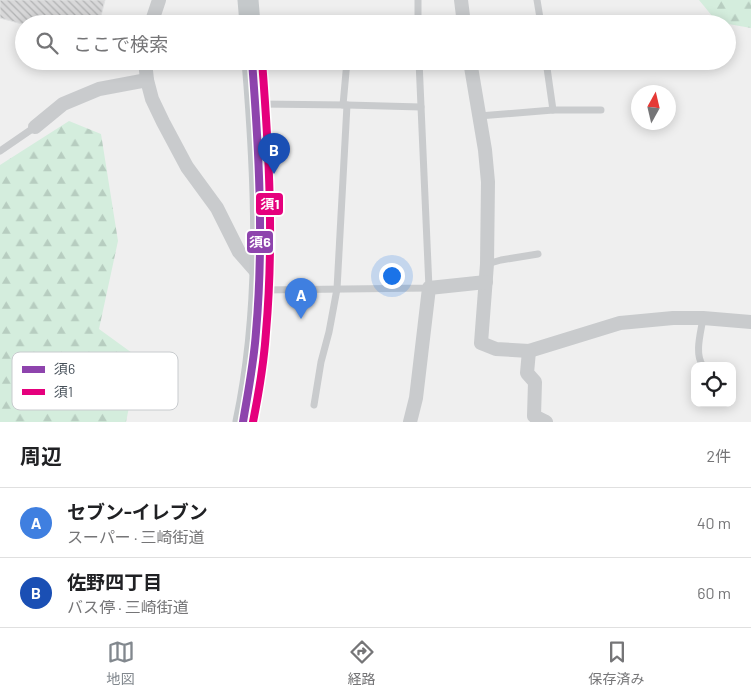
<!DOCTYPE html>
<html lang="ja">
<head>
<meta charset="utf-8">
<style>
	body { margin:0; font-family:Barlow,"Noto Sans JP",sans-serif; background:#f6f6f6; color:#202124 }
	.controls { position:absolute; right:15px; bottom:15px; display:grid; overflow:hidden; border-radius:10px; box-shadow:0 2px 12px #0003 }
	.controls button { width:45px; height:45px; display:grid; place-items:center; padding:0; border:0; border-bottom:1px solid #e0e0e0; background:#fff; color:#202124; font:25px sans-serif }
	.compass { position:absolute; left:631px; top:85px; width:45px; height:45px; border-radius:50%; background:#fff; box-shadow:0 2px 12px #0003; rotate:8deg }
	.you { position:absolute; left:391px; top:275px; width:18px; height:18px; margin:-12px; border:4px solid #fff; border-radius:50%; background:#1a73e8; box-shadow:0 0 0 8px #1a73e833 }
	.badge { display:grid; place-items:center; width:32px; height:32px; border-radius:50%; background:#82888e; color:#fff; font-size:16px; font-weight:700 }
	.pin { position:absolute; translate:-50% -41px; filter:drop-shadow(0 1px 2px #0008) }
	.pin::after { content:''; position:absolute; top:26px; width:18px; height:15px; background:inherit; clip-path:polygon(0 0,100% 0,50% 100%) }
	.list { margin:0; padding:0; list-style:none }
	h2 { display:flex; justify-content:space-between; align-items:center; height:65px; margin:0; padding:0 20px; font-size:21px }
	h2 small { font-size:16px; font-weight:400; color:#757577 }
	.list li { display:grid; grid-template-columns:32px 1fr auto; gap:15px; align-items:center; box-sizing:border-box; height:70px; padding:0 20px; border-top:1px solid #e0e0e0 }
	.list b { display:block; font-size:19px; white-space:nowrap }
	.list p { margin:0; font-size:16px; white-space:nowrap; color:#757577 }
	.list em { font-size:16px; font-style:normal; color:#757577 }
	.icon { flex:none; width:28px; height:28px; fill:none; stroke:currentColor; stroke-width:2; stroke-linecap:round; stroke-linejoin:round }
	.map { position:relative; flex:none; width:751px; height:422px; overflow:hidden }
	.search { position:absolute; background:#fff; box-shadow:0 2px 12px #0003; left:15px; right:15px; top:15px; height:55px; display:flex; align-items:center; gap:12px; box-sizing:border-box; padding:0 18px; border-radius:28px; color:#757577; font-size:19px }
	.sheet { height:205px; background:#fff }
	nav { display:flex; justify-content:space-around; align-items:center; box-sizing:border-box; height:70px; border-top:1px solid #e0e0e0; background:#fff; font-size:14px; color:#757577 }
	nav a { display:grid; justify-items:center; gap:2px }
	nav .on { color:#82888e }
	.map>svg:first-child { display:block }
	.forest { fill:url(#forest-firs) }
	.building { fill:url(#building-back-hatch); stroke:#e0e1e2 }
	.lines { fill:none; stroke-linecap:round; stroke-linejoin:round }
	.lane { stroke:#c9cbcd; stroke-width:7 }
	.street { stroke:#c9cbcd; stroke-width:14 }
	.primary { stroke:#c5c9cb; stroke-width:21 }
	.bus-1-casing { stroke:#fff; stroke-width:11 }
	.bus-2-casing { stroke:#fff; stroke-width:11 }
	.bus-1 { stroke:#8e44ad; stroke-width:8 }
	.bus-2 { stroke:#e5007d; stroke-width:8 }
	.key { fill:#fff; stroke:#c8cbce; stroke-width:1 }
	.key-label { font-size:14px; fill:#47515a }
	.line-badge { stroke:#fff; stroke-width:2 }
	.badge-label { font-size:14px; text-anchor:middle; font-weight:bold; fill:#fff }
</style>
</head>
<body>
<div class="map">
<svg width="751" height="422" viewBox="0 0 751 422">
	<defs>
		<pattern id="forest-firs" width="22" height="20" patternUnits="userSpaceOnUse" patternTransform="scale(1.25)"><rect width="22" height="20" fill="#d4eddd"/><path d="M5 1l3.5 6h-7zM16 11l3.5 6h-7z" fill="#b7cdc0"/></pattern>
		<pattern id="building-back-hatch" width="6" height="6" patternUnits="userSpaceOnUse" patternTransform="scale(1.25)"><rect width="6" height="6" fill="#d8d8d9"/><path d="M-1 5l2 2M0 0l6 6M5-1l2 2" fill="none" stroke="#b1b2b3"/></pattern>
	</defs>
	<rect width="100%" height="100%" fill="#efefef"/>
	<!-- forest -->
	<g class="forest">
		<path d="M699,0H751V28L717,22Z"/>
		<path d="M69,121L101,134L118,241L99,329L139,358L126,422H0V165Z"/>
	</g>
	<!-- building -->
	<path class="building" d="M0,0H105L99,24H22L0,18Z"/>
	<g class="lines">
		<!-- lane -->
		<g class="lane">
			<path d="M418,0V24"/>
			<path d="M537,0L541,24"/>
			<path d="M546,61L553,110"/>
			<path d="M259,104L347,105L421,107"/>
			<path d="M343,105L347,61"/>
			<path d="M479,116L553,110H601"/>
			<path d="M0,151L35,127"/>
			<path d="M487,264L501,260L538,254"/>
			<path d="M262,290L429,288L419,61"/>
			<path d="M703,366C694,354 701,332 703,318"/>
			<path d="M314,405L321,362L329,332L337,289L347,105"/>
		</g>
		<!-- street -->
		<g class="street">
			<path d="M461,0L464,24"/>
			<path d="M151,24L159,0"/>
			<path d="M145,61L147,80L152,99L163,122L187,167L217,208L239,252L260,276"/>
			<path d="M470,61L485,150L488,182L487,264L481,343L496,349L529,351L620,323L673,318H703L751,322"/>
			<path d="M35,127L63,104L99,89L147,80"/>
			<path d="M529,351L527,373L535,382L534,416L546,422"/>
			<path d="M410,422L416,398L429,288L486,282"/>
		</g>
		<!-- primary -->
		<g class="primary">
			<path d="M248,0L250,24"/>
			<path d="M243,422C268,304 262,180 252,61"/>
		</g>
		<!-- bus-1 casing -->
		<g class="bus-1-casing">
			<path id="bus-1" d="M243,422C248,392 254,362 256,332C264,241 259,151 252,61"/>
		</g>
		<!-- bus-2 casing -->
		<g class="bus-2-casing">
			<path id="bus-2" d="M253,422C259,392 264,362 266,332C274,241 269,151 262,61"/>
		</g>
		<!-- bus-1 -->
		<use href="#bus-1" class="bus-1"/>
		<!-- bus-2 -->
		<use href="#bus-2" class="bus-2"/>
	</g>
	<!-- legend -->
	<rect x="12" y="352" width="166" height="58" rx="8" class="key"/>
	<rect x="22" y="366" width="23" height="7" fill="#8e44ad"/>
	<rect x="22" y="389" width="23" height="6" fill="#e5007d"/>
	<g class="key-label">
		<text x="54" y="374">須6</text>
		<text x="54" y="397">須1</text>
	</g>
	<g class="line-badge">
		<rect x="255" y="192" width="29" height="24" rx="5" fill="#e5007d"/>
		<rect x="246" y="230" width="28" height="24" rx="5" fill="#8e44ad"/>
	</g>
	<g class="badge-label">
		<text x="270" y="209">須1</text>
		<text x="260" y="247">須6</text>
	</g>
</svg>
<div class="controls">
<button><svg class="icon" aria-label="locate" viewBox="0 0 24 24"><circle cx="12" cy="12" r="6"/><path d="M12 2v4M12 18v4M2 12h4M18 12h4"/></svg></button>
</div>
<svg class="compass" viewBox="-18 -18 36 36"><path d="M0-13l5 13h-10z" fill="#e53935"/><path d="M0 13l5-13h-10z" fill="#757577"/></svg>
<div class="you"></div>
<div class="pin badge" style="left:301px;top:319px;background:#3f7fe0">A</div>
<div class="pin badge" style="left:274px;top:174px;background:#1a4fb4">B</div>
<div class="search"><svg class="icon" aria-label="search" viewBox="0 0 24 24"><circle cx="10" cy="10" r="6"/><path d="M15 15l6 6"/></svg>ここで検索</div>
</div>
<section class="sheet">
<h2>周辺<small>2件</small></h2>
<ul class="list">
<li><span class="badge" style="background:#3f7fe0">A</span><div><b>セブン-イレブン</b><p>スーパー · 三崎街道</p></div><em>40 m</em></li>
<li><span class="badge" style="background:#1a4fb4">B</span><div><b>佐野四丁目</b><p>バス停 · 三崎街道</p></div><em>60 m</em></li>
</ul>
</section>
<nav>
<a class="on"><svg class="icon" aria-label="map" viewBox="0 0 24 24"><path d="M3 6l6-2 6 2 6-2v14l-6 2-6-2-6 2zM9 4v14M15 6v14"/></svg>地図</a>
<a><svg class="icon" aria-label="directions" viewBox="0 0 24 24"><path d="M12 3l9 9-9 9-9-9zM9 14v-3h6M13 9l2 2-2 2"/></svg>経路</a>
<a><svg class="icon" aria-label="saved" viewBox="0 0 24 24"><path d="M7 4h10v16l-5-4-5 4z"/></svg>保存済み</a>
</nav>
</body>
</html>
